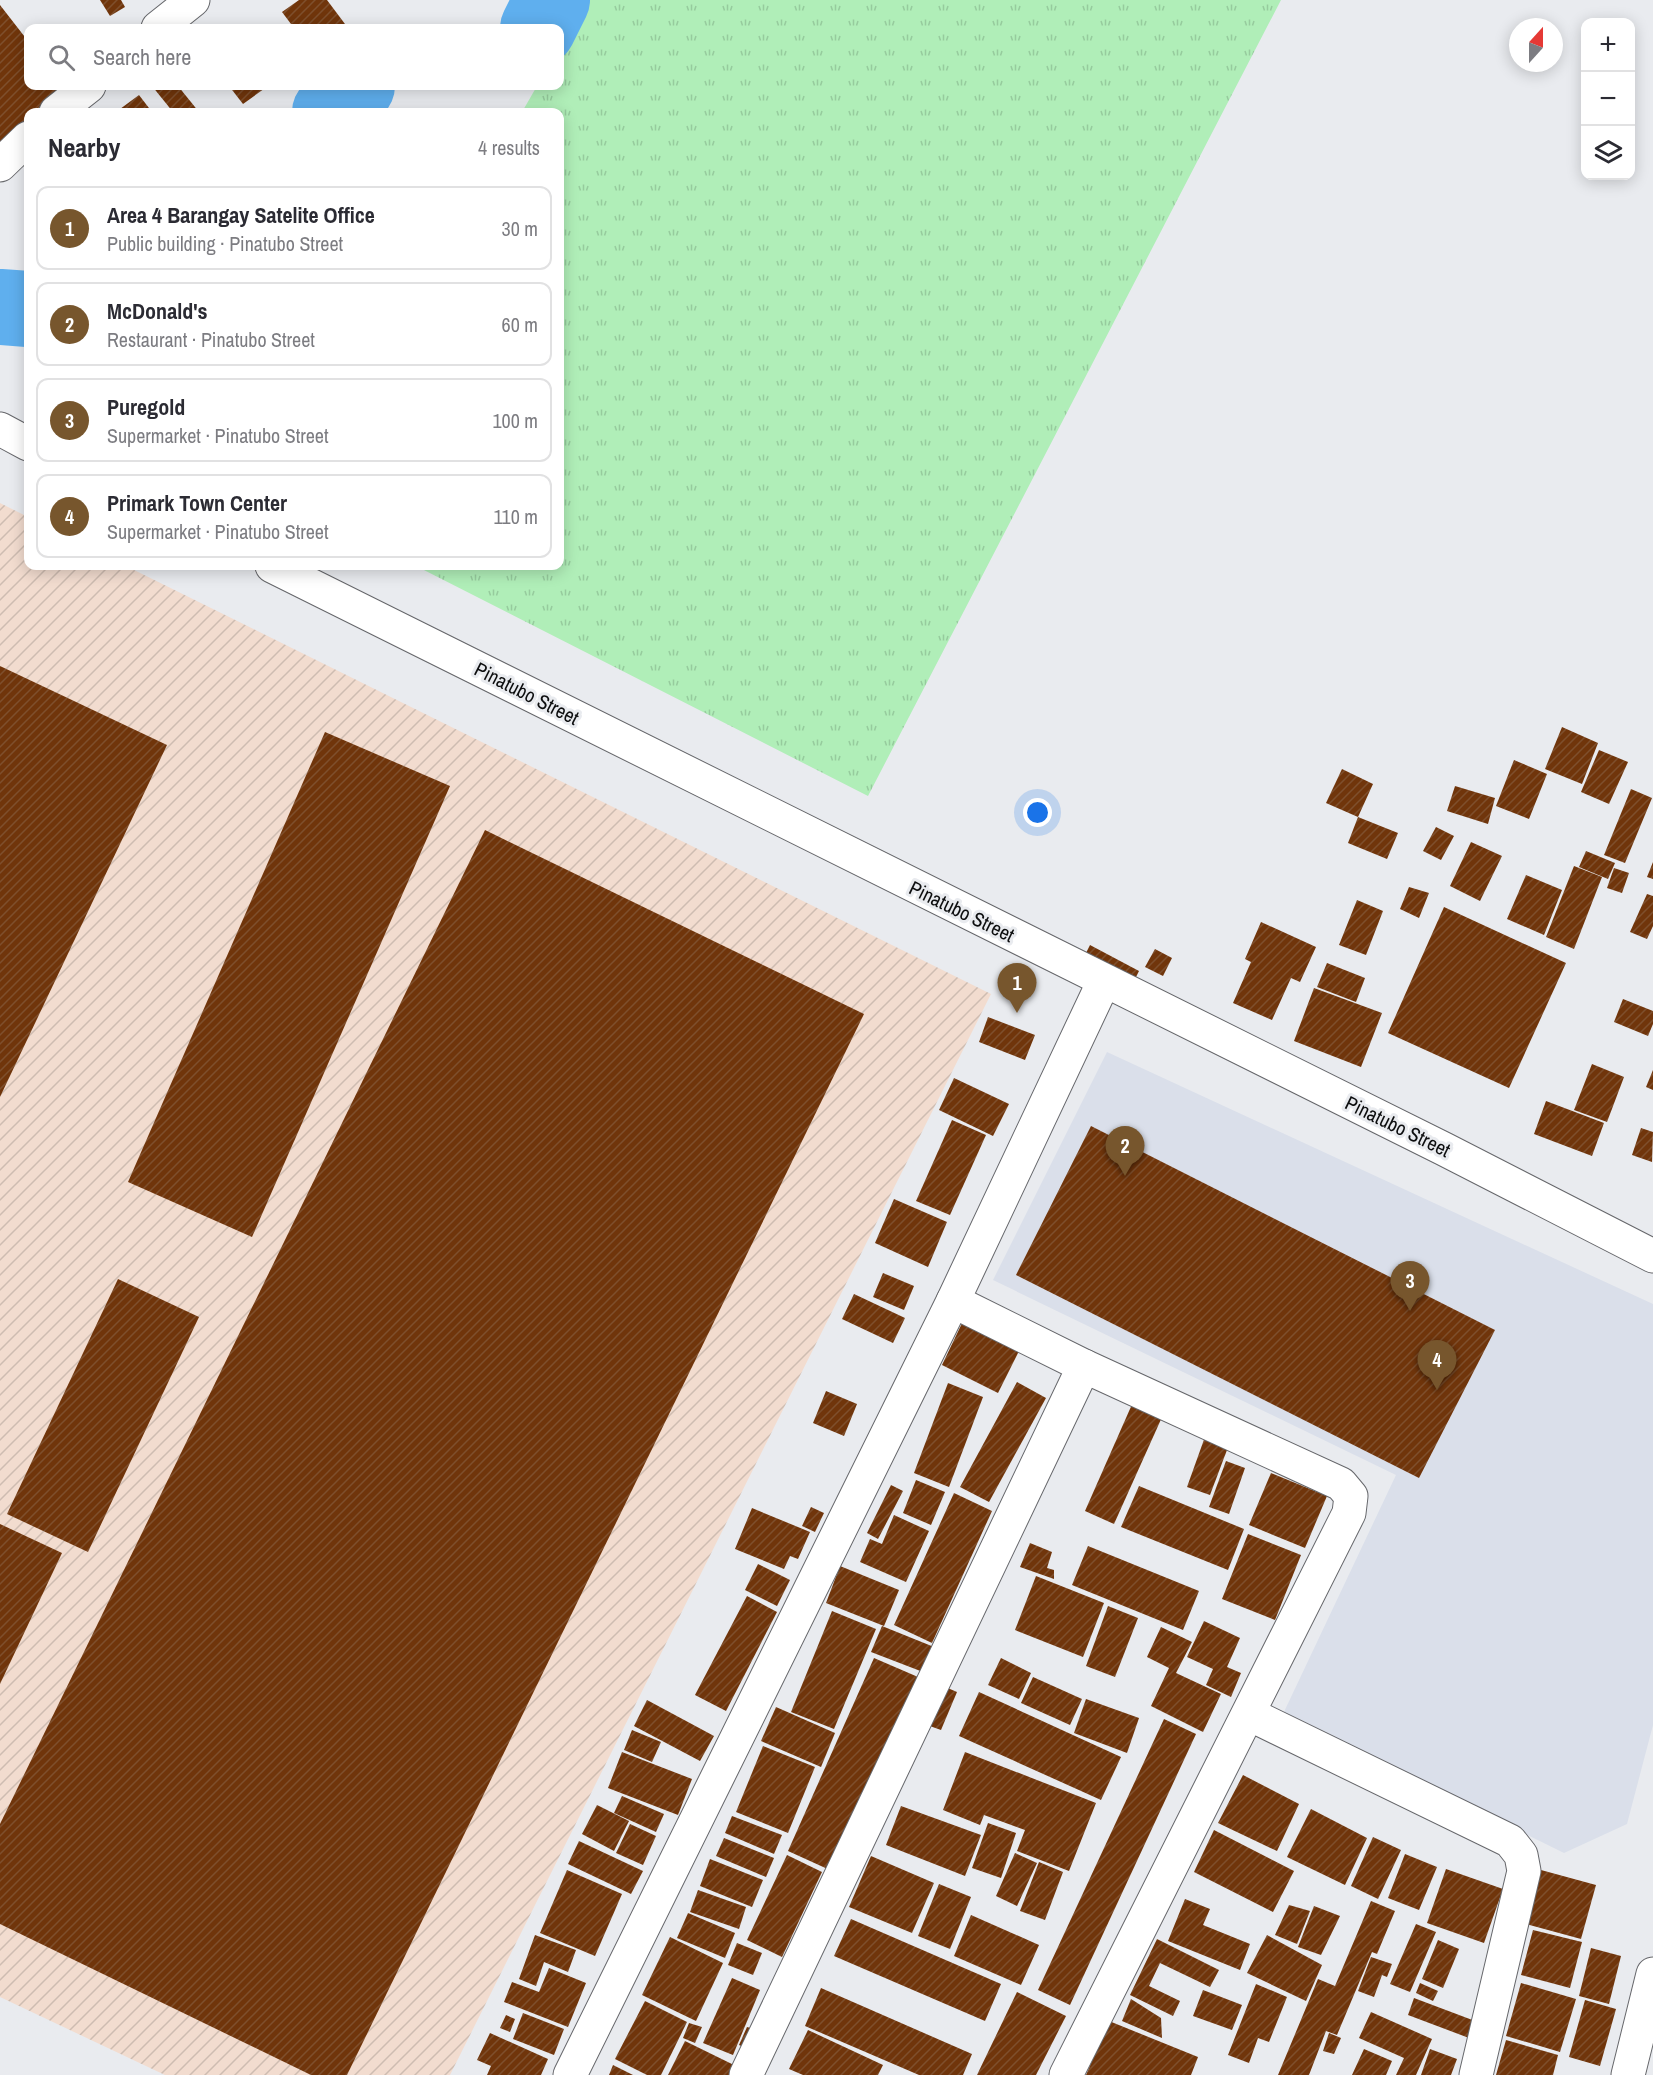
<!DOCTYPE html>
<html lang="en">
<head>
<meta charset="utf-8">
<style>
	body { margin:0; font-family:"Archivo Narrow",sans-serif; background:#f7f7f7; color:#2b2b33 }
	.controls { position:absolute; right:18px; top:18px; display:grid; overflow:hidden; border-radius:12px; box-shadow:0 3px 15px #0003 }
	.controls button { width:54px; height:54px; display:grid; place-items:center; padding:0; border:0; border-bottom:2px solid #e1e1e2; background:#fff; color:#2b2b33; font:30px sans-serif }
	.compass { position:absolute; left:1509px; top:18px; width:54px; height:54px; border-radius:50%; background:#fff; box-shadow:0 3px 15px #0003; rotate:21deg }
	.you { position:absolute; left:1038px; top:813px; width:21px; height:21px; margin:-15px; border:4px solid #fff; border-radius:50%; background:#1a73e8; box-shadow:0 0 0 9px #1a73e833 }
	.badge { display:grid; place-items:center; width:39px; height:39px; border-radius:50%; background:#77562d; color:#fff; font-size:20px; font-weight:700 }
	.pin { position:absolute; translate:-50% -50px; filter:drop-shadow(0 2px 3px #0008) }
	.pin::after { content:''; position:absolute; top:32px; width:21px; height:18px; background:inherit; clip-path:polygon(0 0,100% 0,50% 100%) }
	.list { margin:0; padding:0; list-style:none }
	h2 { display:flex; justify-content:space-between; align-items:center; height:78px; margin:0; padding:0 24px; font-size:26px }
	h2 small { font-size:20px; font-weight:400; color:#7c7c81 }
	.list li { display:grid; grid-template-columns:39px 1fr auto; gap:18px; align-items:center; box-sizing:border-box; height:84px; margin:0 12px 12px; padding:0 12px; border:2px solid #e1e1e2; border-radius:12px }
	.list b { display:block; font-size:22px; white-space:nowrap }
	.list p { margin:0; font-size:20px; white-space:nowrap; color:#7c7c81 }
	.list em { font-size:20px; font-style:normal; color:#7c7c81 }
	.icon { flex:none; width:33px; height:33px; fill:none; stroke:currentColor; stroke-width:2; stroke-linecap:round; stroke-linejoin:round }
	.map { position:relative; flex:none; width:1653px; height:2075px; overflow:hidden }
	.search { position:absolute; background:#fff; box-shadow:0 3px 15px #0003; left:24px; top:24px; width:540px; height:66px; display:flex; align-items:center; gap:15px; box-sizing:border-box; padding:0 21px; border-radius:12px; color:#7c7c81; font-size:22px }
	.panel { position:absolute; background:#fff; box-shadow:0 3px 15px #0003; left:24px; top:108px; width:540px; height:462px; border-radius:12px }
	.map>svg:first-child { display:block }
	.built { fill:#dadfea }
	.industrial { fill:url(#industrial-furrows) }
	.grass { fill:url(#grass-tufts) }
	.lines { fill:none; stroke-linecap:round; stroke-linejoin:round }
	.river { stroke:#5fafee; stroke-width:76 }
	.building { fill:url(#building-hatch) }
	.minor-casing { stroke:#66676b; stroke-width:35 }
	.minor { stroke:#fff; stroke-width:33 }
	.labels { text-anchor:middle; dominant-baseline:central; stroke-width:6; stroke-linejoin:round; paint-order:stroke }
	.street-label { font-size:20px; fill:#0d0e0f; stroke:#e9ebef }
</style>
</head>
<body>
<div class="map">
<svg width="1653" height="2075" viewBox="0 0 1653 2075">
	<defs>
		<pattern id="industrial-furrows" width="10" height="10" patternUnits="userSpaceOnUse" patternTransform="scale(1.5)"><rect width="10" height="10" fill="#f2dccf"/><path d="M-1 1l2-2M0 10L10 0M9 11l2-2" fill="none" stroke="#cebcb1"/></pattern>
		<pattern id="grass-tufts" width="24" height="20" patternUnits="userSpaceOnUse" patternTransform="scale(1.5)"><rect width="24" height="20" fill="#b0eeb8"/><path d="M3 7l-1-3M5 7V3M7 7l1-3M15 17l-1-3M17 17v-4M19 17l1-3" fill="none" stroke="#96cb9d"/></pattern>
		<pattern id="building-hatch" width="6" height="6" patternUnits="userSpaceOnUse" patternTransform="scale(1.5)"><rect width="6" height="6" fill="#70350b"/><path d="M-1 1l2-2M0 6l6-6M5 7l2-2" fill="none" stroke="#7e4f2d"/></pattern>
	</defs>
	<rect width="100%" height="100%" fill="#e9ebef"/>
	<!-- built -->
	<path class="built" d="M1107,1052L1653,1304V1725L1627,1824L1564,1853L1283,1714L1396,1475L993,1280Z"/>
	<!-- industrial -->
	<path class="industrial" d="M0,503L28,517V566H126L991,994L450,2075H165L0,1997Z"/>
	<!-- grass -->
	<path class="grass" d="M584,0H1281L868,796L416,566H560V112H522L537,86H560V45Z"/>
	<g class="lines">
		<!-- river -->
		<g class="river">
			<path d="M538,28L552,0"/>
			<path d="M330,112L357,86"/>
			<path d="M0,307L28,309"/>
		</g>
	</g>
	<!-- building -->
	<g class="building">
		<path d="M100,0H121L125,7L110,16Z"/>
		<path d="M299,0H327L348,28H294L282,12Z"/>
		<path d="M0,5L28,41V86H62L34,112H28V118L0,145Z"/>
		<path d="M152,86H178L199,112H173Z"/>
		<path d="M229,86H268L243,104Z"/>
		<path d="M139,95L152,112H116Z"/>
		<path d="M0,666L167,745L0,1097Z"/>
		<path d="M1562,727L1598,743L1582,784L1545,769Z"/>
		<path d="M325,732L450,786L252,1237L128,1182Z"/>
		<path d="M1599,750L1628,762L1609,804L1581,792Z"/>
		<path d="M1514,760L1547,774L1529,819L1496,806Z"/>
		<path d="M1342,769L1373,784L1358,817L1326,803Z"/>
		<path d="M1455,786L1495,798L1488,824L1447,811Z"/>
		<path d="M1631,789L1652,798L1625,863L1604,855Z"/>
		<path d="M1358,817L1398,833L1387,859L1348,843Z"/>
		<path d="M1436,827L1454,836L1441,860L1423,851Z"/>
		<path d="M485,830L864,1014L347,2075H311L0,1924V1824Z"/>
		<path d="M1471,842L1502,856L1480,901L1450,886Z"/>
		<path d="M1586,851L1615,863L1608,879L1579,867Z"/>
		<path d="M1653,862V879L1647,877Z"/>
		<path d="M1574,866L1602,877L1574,949L1546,937Z"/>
		<path d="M1614,868L1629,873L1622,893L1607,888Z"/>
		<path d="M1526,875L1562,890L1544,935L1507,919Z"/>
		<path d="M1409,887L1429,893L1419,918L1400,909Z"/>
		<path d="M1647,894L1653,896V926L1647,939L1630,932Z"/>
		<path d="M1357,900L1383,911L1366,955L1339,945Z"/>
		<path d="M1444,907L1566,963L1509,1088L1388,1033Z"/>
		<path d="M1261,922L1316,947L1300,982L1291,978L1272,1020L1233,1003L1251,962L1245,959Z"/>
		<path d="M1090,945L1139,971L1132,985L1083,959Z"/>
		<path d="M1155,949L1172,958L1163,976L1145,967Z"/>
		<path d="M1327,963L1365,978L1356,1002L1317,987Z"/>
		<path d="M1314,988L1382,1013L1361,1067L1294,1041Z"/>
		<path d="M1623,999L1653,1011V1024L1648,1036L1614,1022Z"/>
		<path d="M988,1017L1035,1035L1025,1060L979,1042Z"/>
		<path d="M1592,1064L1624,1077L1607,1122L1574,1110Z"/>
		<path d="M1653,1070V1090L1646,1087Z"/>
		<path d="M954,1078L1009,1104L993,1136L939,1110Z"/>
		<path d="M1546,1101L1604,1123L1592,1156L1534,1134Z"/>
		<path d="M952,1120L986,1135L950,1215L916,1201Z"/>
		<path d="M1091,1126L1495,1330L1419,1478L1016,1275Z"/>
		<path d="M1641,1128L1653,1132L1652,1162L1632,1155Z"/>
		<path d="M894,1199L947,1222L928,1267L875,1243Z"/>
		<path d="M883,1273L914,1286L904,1310L873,1297Z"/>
		<path d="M118,1279L199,1317L88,1552L7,1514Z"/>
		<path d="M854,1294L905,1318L893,1343L842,1319Z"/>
		<path d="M964,1319L1021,1347L998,1393L942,1365Z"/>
		<path d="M1017,1382L1046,1398L989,1502L960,1487Z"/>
		<path d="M948,1383L983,1397L949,1487L914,1473Z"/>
		<path d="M826,1391L857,1404L844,1436L813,1423Z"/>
		<path d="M1137,1393L1167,1406L1114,1524L1085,1511Z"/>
		<path d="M1206,1434L1230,1442L1210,1495L1187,1487Z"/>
		<path d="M1226,1461L1245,1468L1229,1514L1209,1507Z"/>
		<path d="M1271,1473L1327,1496L1305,1548L1249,1525Z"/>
		<path d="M916,1480L945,1492L931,1525L903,1513Z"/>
		<path d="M891,1485L903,1491L878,1539L867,1533Z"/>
		<path d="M1139,1486L1244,1529L1228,1570L1121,1527Z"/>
		<path d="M954,1493L992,1511L932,1643L894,1625Z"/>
		<path d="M811,1507L824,1513L815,1532L802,1526Z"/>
		<path d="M752,1508L810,1532L798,1559L790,1556L784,1569L735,1549Z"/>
		<path d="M894,1515L929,1531L906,1582L860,1562L870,1539L882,1544Z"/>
		<path d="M0,1524L62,1553L0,1684Z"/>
		<path d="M1248,1534L1301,1555L1275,1620L1222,1599Z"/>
		<path d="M1030,1543L1052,1552L1047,1568L1054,1570V1579L1020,1567Z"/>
		<path d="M1088,1546L1199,1591L1183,1630L1072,1585Z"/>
		<path d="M758,1564L790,1580L777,1606L745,1590Z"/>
		<path d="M840,1566L899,1590L884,1626L826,1603Z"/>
		<path d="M1036,1576L1104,1603L1083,1657L1015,1630Z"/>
		<path d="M747,1596L777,1612L726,1711L695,1695Z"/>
		<path d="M1108,1606L1138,1618L1115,1677L1086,1666Z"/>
		<path d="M832,1611L876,1629L834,1729L791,1712Z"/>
		<path d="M1204,1621L1240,1638L1227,1667L1241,1673L1231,1697L1206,1685L1213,1669L1187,1657Z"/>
		<path d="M882,1626L934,1647L923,1672L871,1652Z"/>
		<path d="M1161,1627L1192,1642L1176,1673L1221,1694L1203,1732L1151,1706L1169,1668L1147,1657Z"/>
		<path d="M874,1658L918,1677L832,1871L788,1851Z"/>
		<path d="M1001,1658L1031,1673L1019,1699L988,1685Z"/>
		<path d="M1033,1677L1082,1699L1070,1725L1021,1703Z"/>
		<path d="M943,1686L957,1692L941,1730L927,1725Z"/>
		<path d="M979,1692L1121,1757L1101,1800L959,1736Z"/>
		<path d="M1086,1699L1139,1718L1127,1753L1074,1733Z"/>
		<path d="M647,1700L714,1736L700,1761L634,1726Z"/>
		<path d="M776,1707L835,1733L821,1767L761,1741Z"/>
		<path d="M1164,1719L1196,1734L1070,2005L1038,1990Z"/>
		<path d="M632,1730L661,1742L652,1762L624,1750Z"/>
		<path d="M763,1746L815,1767L788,1833L736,1812Z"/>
		<path d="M622,1752L692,1779L678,1815L608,1788Z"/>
		<path d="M965,1752L1096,1803L1069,1871L1017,1851L1025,1830L984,1815L980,1825L943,1810Z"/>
		<path d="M1243,1775L1299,1804L1277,1851L1218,1823Z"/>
		<path d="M622,1796L664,1814L656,1832L614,1813Z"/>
		<path d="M597,1805L629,1821L614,1851L582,1834Z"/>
		<path d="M901,1806L981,1835L965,1876L886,1845Z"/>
		<path d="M1311,1809L1367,1838L1345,1885L1287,1857Z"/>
		<path d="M732,1816L782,1835L774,1854L725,1833Z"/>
		<path d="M988,1823L1016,1833L1001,1878L972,1868Z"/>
		<path d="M630,1824L656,1836L643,1865L616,1853Z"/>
		<path d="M1214,1830L1294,1871L1273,1912L1194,1872Z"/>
		<path d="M1373,1837L1401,1850L1378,1899L1351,1886Z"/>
		<path d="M724,1838L774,1858L766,1877L716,1856Z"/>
		<path d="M579,1841L643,1871L631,1894L568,1864Z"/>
		<path d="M1015,1853L1037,1863L1017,1906L996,1896Z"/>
		<path d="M1405,1854L1437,1867L1419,1910L1388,1898Z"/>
		<path d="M787,1855L822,1872L782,1957L747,1940Z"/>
		<path d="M871,1856L934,1883L912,1933L849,1907Z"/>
		<path d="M710,1859L763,1880L752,1907L700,1886Z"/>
		<path d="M1039,1862L1063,1872L1045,1920L1020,1911Z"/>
		<path d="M1446,1869L1503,1889L1484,1943L1427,1923Z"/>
		<path d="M567,1870L622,1894L595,1956L540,1933Z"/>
		<path d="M1541,1870L1596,1885L1581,1939L1526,1924Z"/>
		<path d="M939,1884L971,1897L950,1949L918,1936Z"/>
		<path d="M698,1890L746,1907L739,1929L690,1912Z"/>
		<path d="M1185,1899L1210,1909L1203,1925L1250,1944L1240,1970L1168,1941Z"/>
		<path d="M1371,1901L1395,1911L1377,1954L1372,1952L1337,2035L1326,2031L1309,2075H1278L1318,1979L1335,1986Z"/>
		<path d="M1289,1905L1310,1911L1297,1944L1275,1935Z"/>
		<path d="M1314,1906L1340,1916L1321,1955L1298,1947Z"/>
		<path d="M688,1913L735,1933L725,1958L677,1938Z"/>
		<path d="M971,1915L1039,1945L1021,1985L954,1956Z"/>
		<path d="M851,1919L1001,1984L985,2021L834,1956Z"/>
		<path d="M1416,1924L1436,1932L1410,1992L1390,1984Z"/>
		<path d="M1533,1930L1582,1942L1570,1988L1521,1975Z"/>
		<path d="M535,1935L576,1950L568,1972L544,1962L536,1986L519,1979Z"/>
		<path d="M1267,1935L1322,1965L1306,2001L1247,1973Z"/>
		<path d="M670,1937L723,1963L696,2021L642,1995Z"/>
		<path d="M1157,1939L1219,1970L1210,1987L1160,1963L1149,1986L1180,2001L1173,2016L1130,1995Z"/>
		<path d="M1438,1940L1459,1949L1443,1988L1422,1979Z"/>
		<path d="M737,1943L762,1953L753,1975L728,1965Z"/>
		<path d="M1591,1948L1621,1956L1609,2004L1579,1996Z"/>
		<path d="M1371,1957L1392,1964L1387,1977L1382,1975L1374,1997L1358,1991Z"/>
		<path d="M549,1968L586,1983L568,2027L504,2002L512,1982L539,1992Z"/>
		<path d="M732,1978L760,1990L733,2055L703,2043Z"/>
		<path d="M1420,1983L1438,1991L1433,2001L1416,1993Z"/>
		<path d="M1521,1983L1576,1999L1560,2052L1506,2036Z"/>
		<path d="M1256,1984L1287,1997L1269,2042L1258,2038L1249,2063L1228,2055Z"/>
		<path d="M821,1988L972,2054L963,2075H919L805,2026Z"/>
		<path d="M1203,1990L1242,2005L1232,2030L1193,2016Z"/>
		<path d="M1017,1992L1066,2016L1036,2075H977Z"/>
		<path d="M1414,1998L1475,2021L1469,2038L1408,2015Z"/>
		<path d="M1131,1999L1161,2018L1162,2038L1122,2021Z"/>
		<path d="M1585,2000L1616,2009L1600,2066L1569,2057Z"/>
		<path d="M645,2001L687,2022L661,2075H647L615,2059Z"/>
		<path d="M1371,2012L1432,2039L1416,2075H1396L1404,2058L1359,2038Z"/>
		<path d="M523,2013L564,2029L554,2055L513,2039Z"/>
		<path d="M506,2015L515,2019L510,2032L500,2028Z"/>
		<path d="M1109,2021L1198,2057L1191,2075H1086Z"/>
		<path d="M689,2023L702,2027L695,2043L683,2038Z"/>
		<path d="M747,2027L761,2031L753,2051L739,2045Z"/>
		<path d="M808,2030L883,2065L878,2075H803L789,2069Z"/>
		<path d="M490,2033L548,2059L541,2075H487L491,2066L477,2060Z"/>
		<path d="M1329,2033L1341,2038L1334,2054L1323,2051Z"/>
		<path d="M1506,2040L1558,2055L1553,2075H1496Z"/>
		<path d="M685,2041L738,2067L734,2075H668Z"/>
		<path d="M1364,2049L1392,2061L1386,2075H1352Z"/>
		<path d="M1430,2049L1457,2059L1451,2075H1421Z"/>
		<path d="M613,2065L633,2075H609Z"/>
	</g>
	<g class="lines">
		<!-- minor casing -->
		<g class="minor-casing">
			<g id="minor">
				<path d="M158,28L193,0"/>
				<path d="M56,112L89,86"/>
				<path d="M0,165L28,138"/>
				<path d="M0,429L28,444"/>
				<path d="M272,566L1444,1149L1653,1256"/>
				<path d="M953,1301L1084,1366L1341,1484L1351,1496L1349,1513L1066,2075"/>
				<path d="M1249,1714L1510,1841L1521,1855L1524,1871L1476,2075"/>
				<path d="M570,2075L953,1301L1104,981"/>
				<path d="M746,2075L1084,1366"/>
				<path d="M1628,2075L1653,1974"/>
			</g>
		</g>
		<!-- minor -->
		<use href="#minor" class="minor"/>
	</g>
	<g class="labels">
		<!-- street labels -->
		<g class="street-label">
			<text transform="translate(527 693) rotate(27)">Pinatubo Street</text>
			<text transform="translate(962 911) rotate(26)">Pinatubo Street</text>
			<text transform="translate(1398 1126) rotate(26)">Pinatubo Street</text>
		</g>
	</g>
</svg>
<div class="controls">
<button>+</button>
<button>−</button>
<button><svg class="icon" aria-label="layers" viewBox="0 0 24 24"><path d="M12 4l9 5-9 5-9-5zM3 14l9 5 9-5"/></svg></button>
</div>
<svg class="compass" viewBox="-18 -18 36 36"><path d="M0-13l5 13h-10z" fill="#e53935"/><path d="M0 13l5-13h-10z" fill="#7c7c81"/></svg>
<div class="you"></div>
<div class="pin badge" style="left:1017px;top:1013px">1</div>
<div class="pin badge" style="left:1125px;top:1176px">2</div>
<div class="pin badge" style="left:1410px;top:1311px">3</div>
<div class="pin badge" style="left:1437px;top:1390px">4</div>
<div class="search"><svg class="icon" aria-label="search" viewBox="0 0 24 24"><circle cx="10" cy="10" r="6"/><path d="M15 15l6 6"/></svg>Search here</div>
<section class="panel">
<h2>Nearby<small>4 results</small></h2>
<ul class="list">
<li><span class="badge">1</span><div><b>Area 4 Barangay Satelite Office</b><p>Public building · Pinatubo Street</p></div><em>30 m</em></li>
<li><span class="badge">2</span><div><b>McDonald's</b><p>Restaurant · Pinatubo Street</p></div><em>60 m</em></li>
<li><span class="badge">3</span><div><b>Puregold</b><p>Supermarket · Pinatubo Street</p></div><em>100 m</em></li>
<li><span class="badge">4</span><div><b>Primark Town Center</b><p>Supermarket · Pinatubo Street</p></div><em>110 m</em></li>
</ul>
</section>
</div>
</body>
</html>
